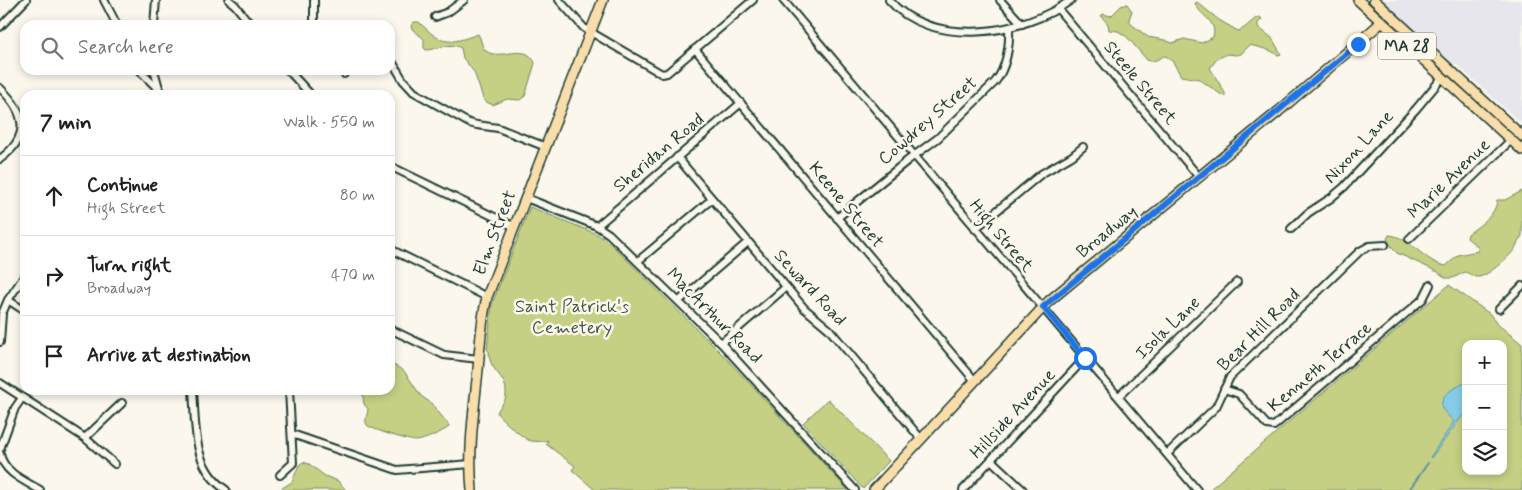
<!DOCTYPE html>
<html lang="en">
<head>
<meta charset="utf-8">
<style>
	body { margin:0; font-family:Mynerve,sans-serif; background:#f2f2f2; color:#202124 }
	.controls { position:absolute; right:15px; bottom:15px; display:grid; overflow:hidden; border-radius:10px; box-shadow:0 2px 8px #0003 }
	.controls button { width:45px; height:45px; display:grid; place-items:center; padding:0; border:0; border-bottom:1px solid #e0e0e0; background:#fff; color:#202124; font:25px sans-serif }
	.stop { position:absolute; width:15px; height:15px; margin:-11px; border:4px solid #1a73e8; border-radius:50%; background:#fff }
	.stop.end { background:#1a73e8; border-color:#fff; box-shadow:0 1px 5px #0008 }
	.list { margin:0; padding:0; list-style:none }
	h2 { display:flex; justify-content:space-between; align-items:center; height:65px; margin:0; padding:0 20px; font-size:21px }
	h2 small { font-size:16px; font-weight:400; color:#757577 }
	.list li { display:grid; grid-template-columns:32px 1fr auto; gap:15px; align-items:center; box-sizing:border-box; height:80px; padding:0 20px; border-top:1px solid #e0e0e0 }
	.list b { display:block; font-size:19px; white-space:nowrap }
	.list p { margin:0; font-size:16px; white-space:nowrap; color:#757577 }
	.list em { font-size:16px; font-style:normal; color:#757577 }
	.icon { flex:none; width:28px; height:28px; fill:none; stroke:currentColor; stroke-width:2; stroke-linecap:round; stroke-linejoin:round }
	.map { position:relative; flex:none; width:1522px; height:490px; overflow:hidden }
	.search { position:absolute; background:#fff; box-shadow:0 2px 8px #0003; left:20px; top:20px; width:375px; height:55px; display:flex; align-items:center; gap:12px; box-sizing:border-box; padding:0 18px; border-radius:15px; color:#757577; font-size:19px }
	.panel { position:absolute; background:#fff; box-shadow:0 2px 8px #0003; left:20px; top:90px; width:375px; height:305px; border-radius:15px }
	.map>svg:first-child { display:block }
	.built { fill:#e8e6ed }
	.green { fill:#c5d084; stroke:#72865c; fill-rule:evenodd }
	.water { fill:#86cce8; stroke:#5d93a0 }
	.lines { fill:none; stroke-linecap:round; stroke-linejoin:round }
	.stream { stroke:#5d93a0; stroke-width:2 }
	.minor-casing { stroke:#1f3d34; stroke-width:10 }
	.major-casing { stroke:#1f3d34; stroke-width:12 }
	.minor { stroke:#fbf7ec; stroke-width:6 }
	.major { stroke:#f9deab; stroke-width:9 }
	.route { stroke:#1a73e8; stroke-width:6 }
	.labels { text-anchor:middle; dominant-baseline:central; stroke-width:5; stroke-linejoin:round; paint-order:stroke }
	.shield { fill:#fbf7ec; stroke:#61756b; stroke-width:1 }
	.shield-label { font-size:16px; font-weight:bold; fill:#1f3d34 }
	.street-label { font-size:18px; fill:#1f3d34; stroke:#fbf7ec }
	.park-label { font-size:18px; fill:#405a44; stroke:#fbf7ec }
</style>
</head>
<body>
<div class="map">
<svg width="1522" height="490" viewBox="0 0 1522 490">
	<rect width="100%" height="100%" fill="#fbf7ec"/>
	<filter id="ink" filterUnits="userSpaceOnUse"><feTurbulence type="fractalNoise" baseFrequency=".02" numOctaves="2"/><feDisplacementMap in="SourceGraphic" scale="10" xChannelSelector="R" yChannelSelector="G"/><feConvolveMatrix kernelMatrix="1 2 1 2 8 2 1 2 1" color-interpolation-filters="sRGB"/></filter>
	<g filter="url(#ink)">
		<!-- built -->
		<path class="built" d="M1382,0H1522V124L1456,64L1451,63Z"/>
		<!-- green -->
		<g class="green">
			<path d="M1197,2L1219,20L1238,31C1248,28 1252,18 1260,17L1262,19L1258,23V27L1272,38L1281,54L1278,55C1269,49 1260,48 1250,45L1241,54L1236,55L1227,54L1217,59L1210,68L1225,93V96H1223L1199,79L1181,76L1173,62L1166,56C1159,56 1156,64 1147,60L1127,37L1118,31L1109,30L1108,24L1101,16L1103,14L1111,16L1121,6L1127,4L1132,11L1129,19L1131,24L1148,37L1165,40L1172,43L1184,39L1202,43L1213,37C1218,20 1199,16 1195,3Z"/>
			<path d="M414,22H419C442,45 448,45 478,34C481,38 481,44 484,49C497,64 526,40 535,63L525,96L520,100L507,99L493,105L484,101L474,72L463,58L461,48C449,41 438,50 426,50L424,48V39L412,29L411,26Z"/>
			<path d="M1522,191V236C1518,241 1517,245 1514,250C1509,257 1485,279 1476,277C1472,276 1469,273 1465,272L1453,278H1446L1438,272L1397,253L1393,249L1387,239L1389,235C1409,236 1425,263 1446,266L1458,255L1478,251V247L1467,238L1468,234C1480,225 1496,215 1497,200H1505Z"/>
			<path d="M530,207L597,234L611,244L726,358L848,490H595L572,470L575,466L546,444L548,440C542,442 534,442 528,440C521,436 501,419 497,413C499,406 506,402 506,395C508,375 488,372 489,351L487,349L492,304Z"/>
			<path d="M1449,285L1490,314L1496,323L1522,344V490H1209ZM1466,344H1503V471H1466Z"/>
			<path d="M390,363L404,371L421,396L431,403L448,424L449,427C444,431 423,441 416,441C410,441 370,429 367,425C364,420 368,414 368,409L364,404L362,390H390Z"/>
			<path d="M828,399L889,461L863,489L803,423Z"/>
			<path d="M303,462L309,464L325,476L338,481L346,490H279L292,482L299,465Z"/>
		</g>
		<!-- water -->
		<path class="water" d="M1466,382V411L1431,458L1430,457L1454,422L1442,409C1439,393 1454,389 1466,382Z"/>
		<g class="lines">
			<!-- stream -->
			<path class="stream" d="M1409,490L1428,463"/>
			<!-- minor casing -->
			<g class="minor-casing">
				<g id="minor">
					<path d="M104,0L117,25"/>
					<path d="M229,0L235,5L251,25"/>
					<path d="M314,0V25"/>
					<path d="M559,0L584,28L662,74L667,73L753,0"/>
					<path d="M783,0L1197,490"/>
					<path d="M889,0C931,49 1024,35 1071,0"/>
					<path d="M1000,0L1022,24"/>
					<path d="M1058,9L1199,177"/>
					<path d="M435,17L448,12L464,0"/>
					<path d="M154,25L156,0"/>
					<path d="M0,27L26,0"/>
					<path d="M695,49L975,381"/>
					<path d="M390,58L403,80L414,92L469,123L477,125L498,128L546,147"/>
					<path d="M139,70L156,87"/>
					<path d="M154,70L161,95"/>
					<path d="M288,70L311,95"/>
					<path d="M340,70L344,74"/>
					<path d="M0,88C25,112 32,136 0,159"/>
					<path d="M677,157L804,308L829,329L921,439"/>
					<path d="M390,166L515,227"/>
					<path d="M526,198L597,226L609,234L721,343L855,490"/>
					<path d="M837,218L907,161L938,138L995,82C1006,69 1010,46 1009,28"/>
					<path d="M597,226L741,103"/>
					<path d="M975,229L1041,174L1072,156L1083,147"/>
					<path d="M1291,229L1308,213L1331,198L1344,187L1416,109L1442,78"/>
					<path d="M1409,239L1511,140"/>
					<path d="M390,249L487,297"/>
					<path d="M638,261L712,199"/>
					<path d="M8,300L25,311"/>
					<path d="M679,301L748,242"/>
					<path d="M1499,309L1522,286"/>
					<path d="M390,329L444,355L479,359"/>
					<path d="M0,342L2,314L8,300L25,275"/>
					<path d="M721,343L786,287"/>
					<path d="M0,383L85,438L115,464"/>
					<path d="M1224,389L1239,394L1267,425L1274,426L1423,299L1430,285"/>
					<path d="M193,390C196,427 192,467 226,490"/>
					<path d="M1119,396L1237,282"/>
					<path d="M292,434L397,470L471,464"/>
					<path d="M85,438L122,403"/>
					<path d="M0,449L15,408L22,398"/>
					<path d="M0,454C4,473 25,481 40,490"/>
					<path d="M1167,454L1216,407L1230,377L1360,251L1369,246L1385,245"/>
					<path d="M991,460L1023,490"/>
					<path d="M280,475L293,463L289,390"/>
					<path d="M963,490L1085,358"/>
				</g>
			</g>
			<!-- major casing -->
			<g class="major-casing">
				<g id="major">
					<path d="M1358,0L1522,150"/>
					<path d="M1374,0L1522,136"/>
					<path d="M472,490C468,450 474,410 478,370C480,345 481,321 487,297L603,0"/>
					<path d="M874,490L1049,301L1279,111L1382,22"/>
				</g>
			</g>
			<!-- minor -->
			<use href="#minor" class="minor"/>
			<!-- major -->
			<use href="#major" class="major"/>
		</g>
	</g>
	<g class="lines" filter="url(#ink)">
		<!-- route -->
		<path class="route" d="M1085,358L1043,307L1358,44"/>
	</g>
	<g class="labels">
		<!-- shield labels -->
		<rect class="shield" x="1378" y="32.5" width="58" height="27" rx="4"/>
		<g class="shield-label">
			<text x="1407" y="46">MA 28</text>
		</g>
		<!-- street labels -->
		<g class="street-label">
			<text transform="translate(1140 83) rotate(50)">Steele Street</text>
			<text transform="translate(928 121) rotate(-41)">Cowdrey Street</text>
			<text transform="translate(1359 147) rotate(-47)">Nixon Lane</text>
			<text transform="translate(659 153) rotate(-40)">Sheridan Road</text>
			<text transform="translate(1449 179) rotate(-44)">Marie Avenue</text>
			<text transform="translate(846 205) rotate(50)">Keene Street</text>
			<text transform="translate(1107 232) rotate(-39)">Broadway</text>
			<text transform="translate(495 233) rotate(-69)">Elm Street</text>
			<text transform="translate(1001 236) rotate(50)">High Street</text>
			<text transform="translate(810 288) rotate(47)">Seward Road</text>
			<text transform="translate(714 316) rotate(45)">MacArthur Road</text>
			<text transform="translate(1168 328) rotate(-44)">Isola Lane</text>
			<text transform="translate(1259 330) rotate(-45)">Bear Hill Road</text>
			<text transform="translate(1320 367) rotate(-40)">Kenneth Terrace</text>
			<text transform="translate(1013 414) rotate(-47)">Hillside Avenue</text>
		</g>
		<!-- park labels -->
		<g class="park-label">
			<text x="572" y="307">Saint Patrick's<tspan x="572" dy="21">Cemetery</tspan></text>
		</g>
	</g>
</svg>
<div class="controls">
<button>+</button>
<button>−</button>
<button><svg class="icon" aria-label="layers" viewBox="0 0 24 24"><path d="M12 4l9 5-9 5-9-5zM3 14l9 5 9-5"/></svg></button>
</div>
<div class="stop" style="left:1085px;top:358px"></div>
<div class="stop end" style="left:1358px;top:44px"></div>
<div class="search"><svg class="icon" aria-label="search" viewBox="0 0 24 24"><circle cx="10" cy="10" r="6"/><path d="M15 15l6 6"/></svg>Search here</div>
<section class="panel">
<h2>7 min<small>Walk · 550 m</small></h2>
<ul class="list">
<li><svg class="icon" aria-label="ahead" viewBox="0 0 24 24"><path d="M12 20V5M6 11l6-6 6 6"/></svg><div><b>Continue</b><p>High Street</p></div><em>80 m</em></li>
<li><svg class="icon" aria-label="right" viewBox="0 0 24 24"><path d="M7 20v-9h11M14 6l5 5-5 5"/></svg><div><b>Turn right</b><p>Broadway</p></div><em>470 m</em></li>
<li><svg class="icon" aria-label="arrive" viewBox="0 0 24 24"><path d="M6 21V4h12l-3 4 3 4H6"/></svg><div><b>Arrive at destination</b></div></li>
</ul>
</section>
</div>
</body>
</html>
